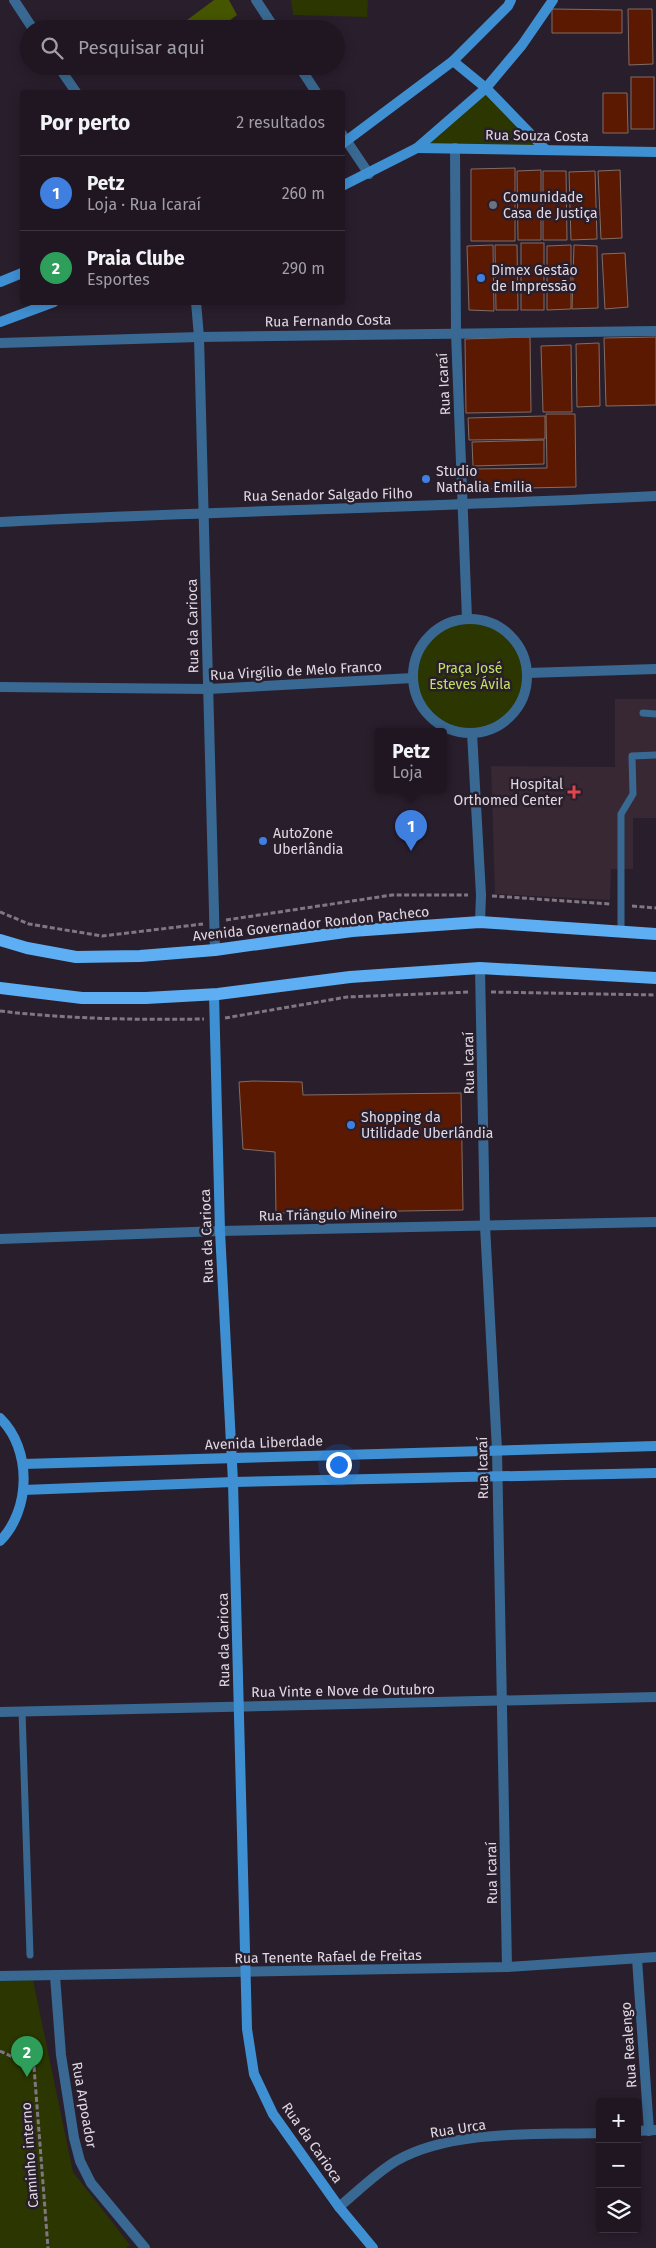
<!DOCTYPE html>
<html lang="pt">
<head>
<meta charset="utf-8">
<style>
	body { margin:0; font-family:"Fira Sans",sans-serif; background:#271f2a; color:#f1f3f6 }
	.controls { position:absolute; right:15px; bottom:15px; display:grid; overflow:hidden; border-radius:5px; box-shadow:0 2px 12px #0003 }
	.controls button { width:45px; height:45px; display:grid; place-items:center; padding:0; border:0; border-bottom:1px solid #3c353f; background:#1f1621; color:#f1f3f6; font:25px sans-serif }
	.you { position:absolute; left:338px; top:1464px; width:18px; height:18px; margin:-12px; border:4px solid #fff; border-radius:50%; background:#1a73e8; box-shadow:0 0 0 8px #1a73e833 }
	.badge { display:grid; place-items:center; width:32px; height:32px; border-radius:50%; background:#7c3aed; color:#fff; font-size:16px; font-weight:700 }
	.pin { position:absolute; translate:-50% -41px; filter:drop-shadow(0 1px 2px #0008) }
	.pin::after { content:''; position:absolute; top:26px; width:18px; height:15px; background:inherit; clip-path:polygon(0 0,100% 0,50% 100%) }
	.popup { position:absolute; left:375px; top:728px; width:72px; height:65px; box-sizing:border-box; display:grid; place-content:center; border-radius:5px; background:#1f1621; filter:drop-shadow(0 1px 4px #0005); font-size:16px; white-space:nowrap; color:#a19fa5 }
	.popup b { font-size:19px; color:#f1f3f6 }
	.popup::after { content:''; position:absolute; left:50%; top:100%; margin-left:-10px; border:10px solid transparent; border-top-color:#1f1621 }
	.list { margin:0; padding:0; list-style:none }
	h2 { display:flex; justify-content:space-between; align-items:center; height:65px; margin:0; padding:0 20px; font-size:21px }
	h2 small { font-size:16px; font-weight:400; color:#a19fa5 }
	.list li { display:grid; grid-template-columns:32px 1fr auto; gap:15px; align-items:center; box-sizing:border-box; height:75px; padding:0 20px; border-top:1px solid #3c353f }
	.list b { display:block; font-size:19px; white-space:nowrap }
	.list p { margin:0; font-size:16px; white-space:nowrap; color:#a19fa5 }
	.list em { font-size:16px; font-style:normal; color:#a19fa5 }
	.icon { flex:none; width:28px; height:28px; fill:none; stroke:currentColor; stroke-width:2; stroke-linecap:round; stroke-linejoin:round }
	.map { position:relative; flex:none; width:656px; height:2248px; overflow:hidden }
	.search { position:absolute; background:#1f1621; box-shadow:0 2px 12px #0003; left:20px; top:20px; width:325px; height:55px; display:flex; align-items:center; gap:12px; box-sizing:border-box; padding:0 18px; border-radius:28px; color:#a19fa5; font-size:19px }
	.panel { position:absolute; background:#1f1621; box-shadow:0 2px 12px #0003; left:20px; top:90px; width:325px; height:215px; border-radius:5px }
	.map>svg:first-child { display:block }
	.medical { fill:#372833 }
	.green { fill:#2b3600 }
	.forest { fill:#465600 }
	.building { fill:#5a1900; stroke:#826d65 }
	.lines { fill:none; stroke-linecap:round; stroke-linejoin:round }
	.path { stroke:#807783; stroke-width:3; stroke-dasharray:5 2.5; stroke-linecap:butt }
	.lane { stroke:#396992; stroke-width:7 }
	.street { stroke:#396992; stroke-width:10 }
	.secondary { stroke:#3f90d3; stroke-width:10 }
	.primary { stroke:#5eaef3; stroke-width:12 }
	.worship-dot { fill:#6b7280; stroke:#291e2c; stroke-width:2 }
	.shop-dot { fill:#3f7fe0; stroke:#291e2c; stroke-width:2 }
	.health-dot { fill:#e0444e; stroke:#291e2c; stroke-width:2 }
	.labels { text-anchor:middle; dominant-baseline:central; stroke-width:5; stroke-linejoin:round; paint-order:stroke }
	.street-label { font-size:14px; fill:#e0d9e2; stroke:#291e2c }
	.poi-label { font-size:14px; fill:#e0d9e2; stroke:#291e2c; text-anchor:start }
	.park-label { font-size:14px; fill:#c2e160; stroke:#291e2c }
</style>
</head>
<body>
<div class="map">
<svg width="656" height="2248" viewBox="0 0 656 2248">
	<rect width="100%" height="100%" fill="#291e2c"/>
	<!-- medical -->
	<path class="medical" d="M615,699H656V818H633V869H611L610,900L495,894L491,766L615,767Z"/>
	<!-- green -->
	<g class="green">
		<path d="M291,0H368L367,17L293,15Z"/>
		<path d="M486,91L538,146H426Z"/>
		<circle cx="470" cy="676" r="57"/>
		<path d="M33,1980L73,2172L130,2245L126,2248H0V1981Z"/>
	</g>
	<!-- forest -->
	<path class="forest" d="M214,0H229L237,15L218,29H175Z"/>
	<!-- building -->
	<g class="building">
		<path d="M552,9L622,10V33H552Z"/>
		<path d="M628,9H652L653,64L629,65Z"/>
		<rect x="631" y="77" width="23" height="52"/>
		<path d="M603,93H627L628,133H603Z"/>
		<path d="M515,168V241H471V169Z"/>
		<path d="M541,170V240H518L517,171Z"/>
		<path d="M620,170L622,238L601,239L598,171Z"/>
		<path d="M543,171H566L567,240H543Z"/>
		<path d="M595,171L597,239L571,240L569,172Z"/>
		<rect x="521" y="243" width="23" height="67"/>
		<path d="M493,245L494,311L469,310L467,246Z"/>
		<path d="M495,245H517L518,310H496Z"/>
		<path d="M571,245V309L547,310V246Z"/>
		<path d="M574,245L597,246L598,308L572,309Z"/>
		<path d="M625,253L628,307L605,309L602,254Z"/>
		<path d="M530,337L531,412L466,413L465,339Z"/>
		<path d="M656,337V405L606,406L604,338Z"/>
		<path d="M599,343L600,406L577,407L576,344Z"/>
		<path d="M571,345L572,412H543L541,346Z"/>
		<path d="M546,414H575L576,487L475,489V469L547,468Z"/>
		<path d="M545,416V439L469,440L468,418Z"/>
		<path d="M544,440V464L473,466L472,442Z"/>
		<path d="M253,1081L302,1082L303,1095L461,1093L463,1210L276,1213L275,1152L243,1149L239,1082Z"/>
	</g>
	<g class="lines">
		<!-- path -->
		<g class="path">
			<path d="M492,896L610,904"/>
			<path d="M632,906L656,908"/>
			<path d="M0,912L29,924L102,936L203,924"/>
			<path d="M226,920L392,895H468"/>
			<path d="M491,992L656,995"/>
			<path d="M0,1011C68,1019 136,1020 204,1019"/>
			<path d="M225,1018L347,997L470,992"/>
			<path d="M0,2051L34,2067L48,2248"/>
		</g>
		<!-- lane -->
		<g class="lane">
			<path d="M643,713L656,714"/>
			<path d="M621,931V814L633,794L632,756L656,755"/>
			<path d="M22,1711L30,1955"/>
		</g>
		<!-- street -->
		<g class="street">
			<path d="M14,0L33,29"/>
			<path d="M256,0L275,29"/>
			<path d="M58,66L76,92"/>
			<path d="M299,66L316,92"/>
			<path d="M342,134L369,174"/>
			<path d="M455,148L456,333L467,619"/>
			<path d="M196,302L199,337L215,950"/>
			<path d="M0,343L199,337L656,331"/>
			<path d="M0,522C219,511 437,507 656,496"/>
			<circle cx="470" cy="676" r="57"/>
			<path d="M527,673L656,669"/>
			<path d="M0,687L208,689L413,678"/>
			<path d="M472,733L481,895L480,922"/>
			<path d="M480,968L485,1226L497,1450L507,1967"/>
			<path d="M0,1239L220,1231L656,1222"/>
			<path d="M0,1712L656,1697"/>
			<path d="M637,1959L649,2131"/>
			<path d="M0,1976L507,1967L656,1957"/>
			<path d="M55,1976L61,2055L74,2138L80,2161L91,2183L145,2248"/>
			<path d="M637,2131L656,2130"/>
			<path d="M339,2207C357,2192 376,2173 396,2161C452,2129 537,2135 600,2133"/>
		</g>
		<!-- secondary -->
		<g class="secondary">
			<path d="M453,61L486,88L546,150"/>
			<path d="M342,144L453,61L508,6L511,0"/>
			<path d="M417,148L656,152"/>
			<path d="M342,186L417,148L486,88L522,45L553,0"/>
			<path d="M0,282L22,273"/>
			<path d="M0,322L54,302"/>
			<path d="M214,994L220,1231L233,1482L247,2029L254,2074L273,2114L339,2207L373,2248"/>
			<path d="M0,1418C32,1449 31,1510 0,1541"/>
			<path d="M23,1464L656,1446"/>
			<path d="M23,1490L233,1482L656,1473"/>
		</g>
		<!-- primary -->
		<g class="primary">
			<path d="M0,940L27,948L76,957L140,956L215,950L352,931L480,922L656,934"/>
			<path d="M0,988L82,998H146L218,994L350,977L480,968L656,978"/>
		</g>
	</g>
	<!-- markers -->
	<circle class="worship-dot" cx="493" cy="205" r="5"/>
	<g class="shop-dot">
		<circle cx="481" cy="278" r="5"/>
		<circle cx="426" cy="479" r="5"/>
		<circle cx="263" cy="841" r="5"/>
		<circle cx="351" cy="1125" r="5"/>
	</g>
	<path class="health-dot" d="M571.5 784.5h5v5h5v5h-5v5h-5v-5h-5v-5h5z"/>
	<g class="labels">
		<!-- street labels -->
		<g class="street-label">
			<text transform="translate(537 136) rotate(1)">Rua Souza Costa</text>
			<text transform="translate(328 321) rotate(-1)">Rua Fernando Costa</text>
			<text transform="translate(444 384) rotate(-93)">Rua Icaraí</text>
			<text transform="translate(328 495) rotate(-1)">Rua Senador Salgado Filho</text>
			<text transform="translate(193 626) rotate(-91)">Rua da Carioca</text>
			<text transform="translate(296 671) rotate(-3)">Rua Virgílio de Melo Franco</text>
			<text transform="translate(311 924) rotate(-6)">Avenida Governador Rondon Pacheco</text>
			<text transform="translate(469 1063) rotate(-91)">Rua Icaraí</text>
			<text transform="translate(328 1215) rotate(-1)">Rua Triângulo Mineiro</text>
			<text transform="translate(207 1236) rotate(-92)">Rua da Carioca</text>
			<text transform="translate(264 1443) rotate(-2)">Avenida Liberdade</text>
			<text transform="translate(483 1468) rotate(-91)">Rua Icaraí</text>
			<text transform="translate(224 1640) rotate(-91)">Rua da Carioca</text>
			<text transform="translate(343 1691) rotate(-1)">Rua Vinte e Nove de Outubro</text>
			<text transform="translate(492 1873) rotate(-91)">Rua Icaraí</text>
			<text transform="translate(328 1957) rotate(-1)">Rua Tenente Rafael de Freitas</text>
			<text transform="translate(629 2045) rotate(-94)">Rua Realengo</text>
			<text transform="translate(84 2105) rotate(80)">Rua Arpoador</text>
			<text transform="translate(458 2129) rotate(-9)">Rua Urca</text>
			<text transform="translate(312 2143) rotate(55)">Rua da Carioca</text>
			<text transform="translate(30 2155) rotate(-94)">Caminho interno</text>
		</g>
		<!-- poi labels -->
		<g class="poi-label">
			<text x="503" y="197">Comunidade<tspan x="503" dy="16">Casa de Justiça</tspan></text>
			<text x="491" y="270">Dimex Gestão<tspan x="491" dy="16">de Impressão</tspan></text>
			<text x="436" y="471">Studio<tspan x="436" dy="16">Nathalia Emilia</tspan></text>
			<text x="563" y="784" text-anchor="end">Hospital<tspan x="563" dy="16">Orthomed Center</tspan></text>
			<text x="273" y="833">AutoZone<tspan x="273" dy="16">Uberlândia</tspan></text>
			<text x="361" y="1117">Shopping da<tspan x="361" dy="16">Utilidade Uberlândia</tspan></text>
		</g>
		<!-- park labels -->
		<g class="park-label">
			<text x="470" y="668">Praça José<tspan x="470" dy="16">Esteves Ávila</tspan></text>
		</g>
	</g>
</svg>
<div class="controls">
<button>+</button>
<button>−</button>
<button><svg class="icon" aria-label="layers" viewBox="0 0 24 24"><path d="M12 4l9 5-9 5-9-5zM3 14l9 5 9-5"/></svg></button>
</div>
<div class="you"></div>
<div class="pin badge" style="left:411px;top:851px;background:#3f7fe0">1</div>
<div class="popup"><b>Petz</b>Loja</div>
<div class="pin badge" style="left:27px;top:2077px;background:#2e9e5b">2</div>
<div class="search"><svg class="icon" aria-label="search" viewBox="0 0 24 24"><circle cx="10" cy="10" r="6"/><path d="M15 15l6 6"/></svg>Pesquisar aqui</div>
<section class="panel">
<h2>Por perto<small>2 resultados</small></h2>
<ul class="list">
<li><span class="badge" style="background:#3f7fe0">1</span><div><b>Petz</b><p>Loja · Rua Icaraí</p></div><em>260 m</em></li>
<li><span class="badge" style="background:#2e9e5b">2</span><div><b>Praia Clube</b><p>Esportes</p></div><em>290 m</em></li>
</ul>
</section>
</div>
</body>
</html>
